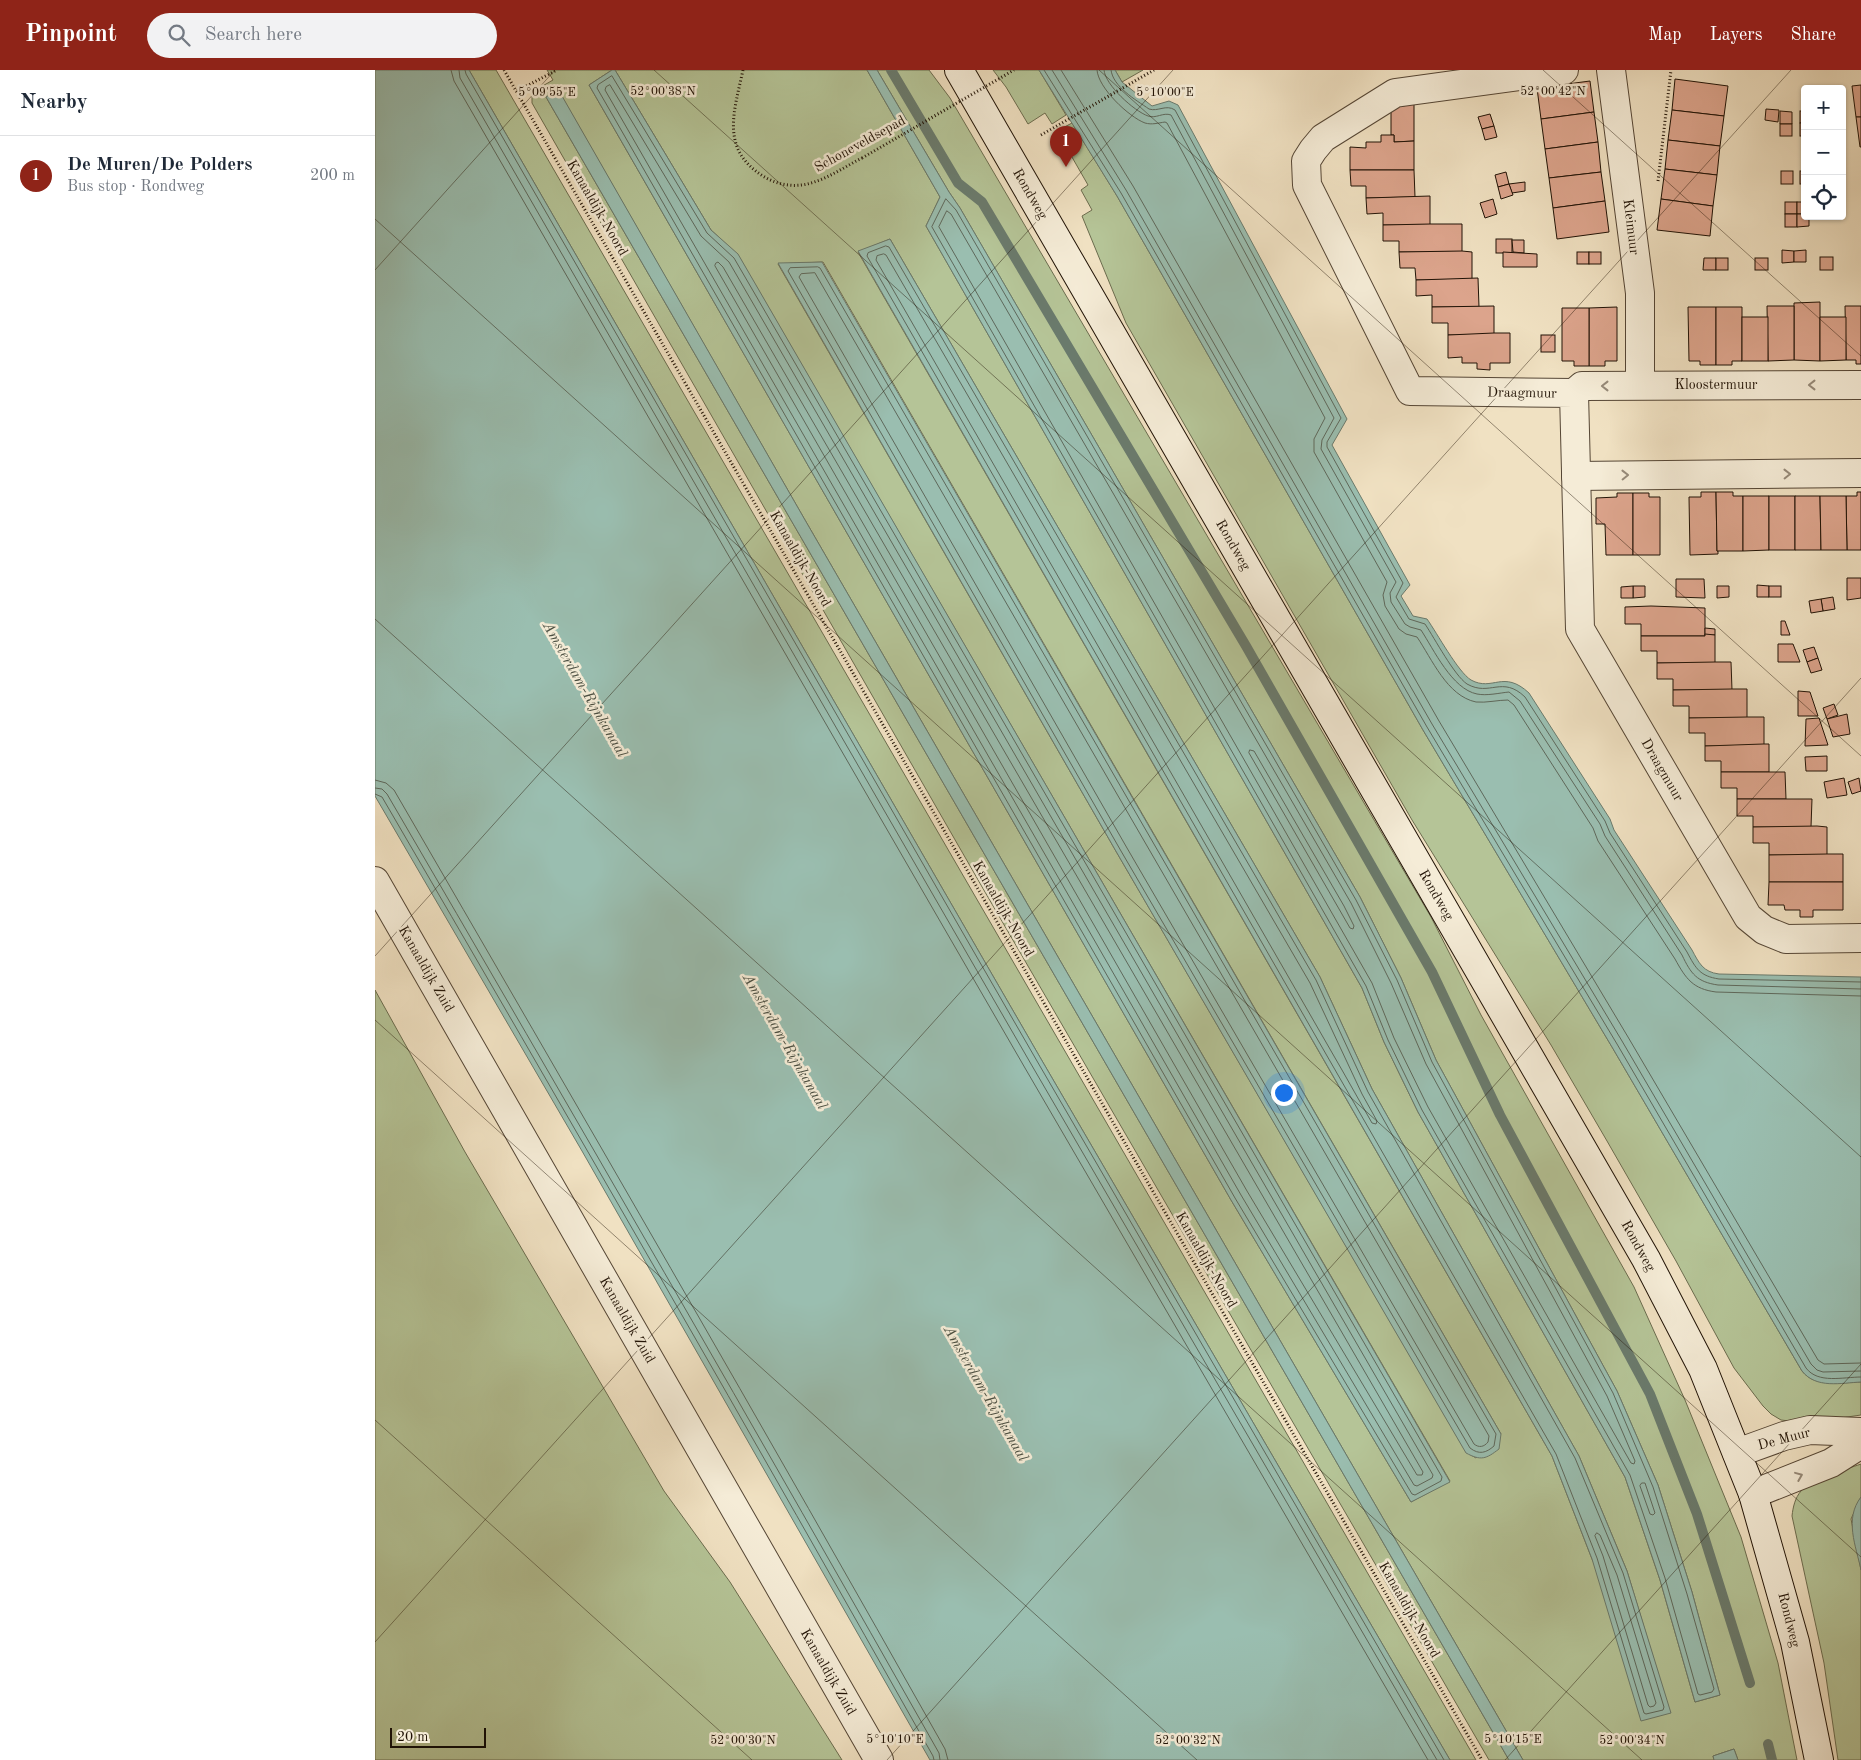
<!DOCTYPE html>
<html lang="en">
<head>
<meta charset="utf-8">
<style>
	body { margin:0; font-family:"Old Standard TT",serif; background:#f2f2f3; color:#1f2937 }
	.controls { position:absolute; right:15px; top:15px; display:grid; overflow:hidden; border-radius:5px; box-shadow:0 1px 4px #0004 }
	.controls button { width:45px; height:45px; display:grid; place-items:center; padding:0; border:0; border-bottom:1px solid #e0e1e3; background:#fff; color:#1f2937; font:25px sans-serif }
	.scale { position:absolute; left:15px; bottom:12px; width:96px; box-sizing:border-box; padding-left:5px; border:2px solid #211306; border-top:0; font-size:14px; line-height:18px; white-space:nowrap; color:#211306; -webkit-text-stroke:4px #f5ecd7; paint-order:stroke }
	.you { position:absolute; left:908px; top:1022px; width:18px; height:18px; margin:-12px; border:4px solid #fff; border-radius:50%; background:#1a73e8; box-shadow:0 0 0 8px #1a73e833 }
	.badge { display:grid; place-items:center; width:32px; height:32px; border-radius:50%; background:#8f2418; color:#fff; font-size:16px; font-weight:700 }
	.pin { position:absolute; translate:-50% -41px; filter:drop-shadow(0 1px 2px #0008) }
	.pin::after { content:''; position:absolute; top:26px; width:18px; height:15px; background:inherit; clip-path:polygon(0 0,100% 0,50% 100%) }
	.list { margin:0; padding:0; list-style:none }
	h2 { display:flex; justify-content:space-between; align-items:center; height:65px; margin:0; padding:0 20px; font-size:21px }
	h2 small { font-size:16px; font-weight:400; color:#747a83 }
	.list li { display:grid; grid-template-columns:32px 1fr auto; gap:15px; align-items:center; box-sizing:border-box; height:80px; padding:0 20px; border-top:1px solid #e0e1e3 }
	.list b { display:block; font-size:19px; white-space:nowrap }
	.list p { margin:0; font-size:16px; white-space:nowrap; color:#747a83 }
	.list em { font-size:16px; font-style:normal; color:#747a83 }
	.icon { flex:none; width:28px; height:28px; fill:none; stroke:currentColor; stroke-width:2; stroke-linecap:round; stroke-linejoin:round }
	.map { position:relative; flex:none; width:1486px; height:1690px; overflow:hidden }
	header { display:flex; align-items:center; gap:30px; box-sizing:border-box; height:70px; padding:0 25px; background:#8f2418; color:#fff }
	header strong { font-size:24px }
	nav { display:flex; gap:28px; margin-inline-start:auto; font-size:18px }
	.search { width:350px; height:45px; background:#f2f2f3; display:flex; align-items:center; gap:12px; box-sizing:border-box; padding:0 18px; border-radius:28px; color:#747a83; font-size:19px }
	main { display:flex }
	aside { flex:1; background:#fff }
	.map>svg:first-child { display:block }
	.green { fill:#b5c497; stroke:#6b6c4e; fill-rule:evenodd }
	.water { fill:#9abeb0; stroke:#6a7a6c }
	.lines { fill:none; stroke-linecap:round; stroke-linejoin:round }
	.shore { stroke:#5e685b; stroke-width:1 }
	.stream { stroke:#6a7a6c; stroke-width:10 }
	.building { fill:#dca48c; stroke:#211306 }
	.street-casing { stroke:#554635; stroke-width:30 }
	.secondary-casing { stroke:#211306; stroke-width:30 }
	.path { stroke:#211306; stroke-width:3; stroke-dasharray:1 2.5; stroke-linecap:butt }
	.street { stroke:#f5ecd7; stroke-width:28 }
	.secondary { stroke:#f5ecd7; stroke-width:28 }
	.path-bridge { stroke:#211306; stroke-width:3; stroke-dasharray:1 2.5; stroke-linecap:butt }
	.oneway { stroke:#968a79 }
	.ticks { fill:none; stroke:#211306; stroke-width:1; stroke-opacity:0.45 }
	.labels { text-anchor:middle; dominant-baseline:central; stroke-width:5; stroke-linejoin:round; paint-order:stroke }
	.street-label { font-size:14px; fill:#211306; stroke:#f5ecd7 }
	.water-label { font-size:15px; font-style:italic; fill:#4b4f42; stroke:#f5ecd7 }
	.ticks-label { font-size:12px; text-anchor:middle; fill:#211306; stroke:#f5ecd7; stroke-width:5; stroke-linejoin:round; paint-order:stroke }
</style>
</head>
<body>
<header>
<strong>Pinpoint</strong>
<div class="search"><svg class="icon" aria-label="search" viewBox="0 0 24 24"><circle cx="10" cy="10" r="6"/><path d="M15 15l6 6"/></svg>Search here</div>
<nav><a>Map</a><a>Layers</a><a>Share</a></nav>
</header>
<main>
<aside>
<h2>Nearby<small></small></h2>
<ul class="list">
<li><span class="badge">1</span><div><b>De Muren/De Polders</b><p>Bus stop · Rondweg</p></div><em>200 m</em></li>
</ul>
</aside>
<div class="map">
<svg width="1486" height="1690" viewBox="0 0 1486 1690">
	<rect width="100%" height="100%" fill="#f0e1c2"/>
	<filter id="stains"><feTurbulence type="fractalNoise" baseFrequency=".004" numOctaves="4"/><feColorMatrix values="0 0 0 0 .2 0 0 0 0 .09 0 0 0 0 .02 0 0 0 .5 -.17"/></filter>
	<radialGradient id="worn" r=".72"><stop offset=".6" stop-color="#630" stop-opacity="0"/><stop offset="1" stop-color="#630" stop-opacity=".3"/></radialGradient>
	<!-- green -->
	<g class="green">
		<path d="M94,0H121L1101,1690H1075L666,989Z"/>
		<path d="M172,0H237L214,15L856,1130L1036,1432L1075,1411L363,185L336,160L240,0H492L565,127L551,156L987,918L1009,972L1043,1042L1250,1407L1285,1510L1320,1632L1345,1625L1317,1522L1283,1415L1242,1321L1061,990L1026,908L985,827L585,138L574,122L502,0H554L575,28L1056,847L1106,945L1259,1217L1310,1330L1366,1467L1403,1593L1422,1690H1363L1359,1679L1338,1686L1339,1690H1148L430,450L183,20L171,27L1134,1690H1114L610,822L157,33V22L178,10ZM515,169L945,907L997,1019L1204,1386L1252,1501L1295,1643L1217,1489L1177,1386L483,182ZM448,192L1126,1364L1101,1388L1091,1382L742,783L403,194Z"/>
		<path d="M618,0H664L691,45L677,54L670,43L653,54L631,17Z"/>
		<path d="M740,0H768L747,12Z"/>
		<path d="M697,53L742,126L1048,660L1237,977L1427,1301C1440,1318 1467,1312 1486,1312V1345L1431,1353L1406,1350L1396,1344L1388,1336L1359,1298L1301,1191L1232,1071L1176,975L1037,750L751,253L707,146L717,140L706,120L713,115L682,61Z"/>
		<path d="M0,920L90,1082L289,1421L355,1512L467,1690H0Z"/>
		<path d="M1486,1394V1427L1476,1449L1486,1500V1690H1463L1449,1593L1417,1446C1418,1437 1420,1428 1426,1421C1436,1407 1470,1400 1486,1394Z"/>
	</g>
	<!-- water -->
	<g class="water">
		<path d="M0,0H94L666,989L1075,1690H555L207,1081L0,726Z"/>
		<path d="M237,0H240L336,160L363,184L1075,1412L1036,1432L856,1130L214,15Z"/>
		<path d="M492,0H502L574,122L585,138L985,827L1026,908L1061,990L1242,1321L1283,1415L1317,1522L1345,1625L1320,1632L1285,1510L1250,1407L1043,1042L1009,972L987,918L551,156L565,127Z"/>
		<path d="M664,0H740L747,12L777,36L794,31L803,35L972,349L957,375L1035,515L1026,526L1038,546L1052,549C1062,563 1083,602 1096,610C1118,622 1128,599 1154,623L1235,749L1239,760L1317,880C1324,893 1328,902 1344,904L1486,907V1312C1466,1313 1441,1319 1427,1301L1237,977L1048,660L742,126Z"/>
		<path d="M183,19L430,450L1148,1690H1134L171,27Z"/>
		<path d="M515,169L945,907L997,1019L1204,1386L1252,1501L1296,1643L1266,1651L1217,1489L1177,1386L483,181Z"/>
		<path d="M447,192L1126,1364L1124,1379C1111,1389 1106,1391 1091,1383L742,783L403,193Z"/>
		<path d="M1486,1427V1500C1481,1476 1469,1449 1486,1427Z"/>
		<path d="M1359,1679L1363,1690H1339L1338,1686Z"/>
	</g>
	<g class="lines">
		<!-- shore -->
		<g class="shore">
			<path d="M76,0L79,11L650,998L1053,1690"/>
			<path d="M84,0L85,8L656,994L1062,1690"/>
			<path d="M90,0L91,4L662,991L1069,1690"/>
			<path d="M669,0L746,123L1052,657L1242,974L1431,1298C1443,1314 1468,1307 1486,1307"/>
			<path d="M677,0L751,120L1057,654L1247,971L1436,1294L1442,1300L1448,1302L1486,1301"/>
			<path d="M686,0L758,116L1064,651L1253,967L1443,1290L1449,1294L1486,1293"/>
			<path d="M722,0C723,18 754,47 770,53C777,55 783,53 790,52L792,53L950,348L939,369V382L1012,512L1008,525L1010,536L1024,559L1031,564L1042,567C1057,589 1072,626 1101,632C1111,633 1123,630 1133,630L1139,635L1218,758L1223,771L1300,889C1311,909 1318,919 1341,922L1486,926"/>
			<path d="M729,0C730,15 759,41 773,46C781,49 788,42 796,45L959,348L947,370L946,379L1021,512L1015,523L1016,532L1030,554L1035,557L1046,560C1059,580 1077,619 1102,624C1112,626 1124,623 1134,622L1145,631L1225,754L1230,766L1307,885C1316,904 1322,912 1343,915L1486,919"/>
			<path d="M736,0C738,17 761,30 774,39C783,42 791,34 800,40L966,348L952,372V377L1028,513L1021,527L1034,549L1050,554C1060,569 1079,605 1092,614C1115,627 1127,605 1150,627L1230,751L1235,763L1312,882C1321,899 1325,906 1344,909L1486,912"/>
			<path d="M237,6L332,163L359,188L1067,1407L1066,1411L1040,1425L1037,1424L860,1128L222,18L223,15Z"/>
			<path d="M235,15L326,166L354,192L1058,1405L1057,1408L1042,1416L1039,1415L866,1125L230,20L231,17Z"/>
			<path d="M571,129L581,140L981,830L1022,910L1057,992L1238,1323L1278,1417L1312,1524L1339,1619L1337,1622L1325,1625L1323,1624L1290,1508L1255,1405L1047,1040L1013,970L991,916L557,157Z"/>
			<path d="M572,141L576,144L976,833L1016,913L1051,994L1232,1326L1260,1391L1259,1394L1256,1393L1053,1037L1019,968L997,913L564,157Z"/>
			<path d="M511,176L514,177L941,910L993,1022L1200,1388L1248,1503L1289,1637L1288,1640L1271,1644L1269,1643L1222,1488L1181,1384L492,186L493,183Z"/>
			<path d="M509,184L511,185L935,913L987,1024L1002,1051L1001,1054L997,1053L967,1000L501,190L502,186Z"/>
			<path d="M341,193L343,192L348,197L1048,1402L1047,1405H1042L872,1121L340,196Z"/>
			<path d="M443,197L445,198L1121,1364L1119,1376C1111,1383 1104,1385 1095,1378L746,781L413,201L415,198Z"/>
			<path d="M440,203L1114,1366L1113,1372C1109,1377 1104,1378 1099,1374L752,778L424,207L426,204Z"/>
			<path d="M875,680L879,681L969,836L979,856L978,859L975,858L874,683Z"/>
			<path d="M0,710L11,713L19,720C204,1039 389,1358 570,1679L573,1690"/>
			<path d="M0,718L7,719L12,724C198,1043 382,1362 564,1683L565,1690"/>
			<path d="M0,724L7,727C193,1046 377,1365 558,1686L559,1690"/>
			<path d="M1267,1413H1270L1280,1443L1278,1445L1275,1444L1265,1416Z"/>
			<path d="M1222,1463L1225,1465L1242,1505L1281,1633L1279,1636L1275,1637L1273,1635L1228,1486L1220,1466Z"/>
		</g>
		<!-- stream -->
		<g class="stream">
			<path d="M516,0L583,113L607,132L871,576L1057,902L1125,1045L1275,1324L1322,1444L1375,1613"/>
			<path d="M1393,1674L1397,1690"/>
		</g>
	</g>
	<!-- building -->
	<g class="building">
		<path d="M1300,9L1353,16L1349,46L1297,40Z"/>
		<path d="M1215,11L1219,42L1166,49L1162,18Z"/>
		<path d="M1486,15V47H1481L1477,16Z"/>
		<path d="M1039,34V71L1019,72V65H1016V38Z"/>
		<path d="M1391,39L1404,40L1403,52L1390,50Z"/>
		<path d="M1297,40L1349,46L1345,76L1293,70Z"/>
		<path d="M1405,41L1417,42V54H1405Z"/>
		<rect x="1425" y="41" width="5" height="12"/>
		<path d="M1219,42L1223,72L1170,79L1166,49Z"/>
		<path d="M1115,44L1119,56L1107,59L1103,47Z"/>
		<path d="M1481,47H1486V77H1485Z"/>
		<rect x="1425" y="53" width="5" height="13"/>
		<rect x="1405" y="54" width="12" height="12"/>
		<path d="M1119,56L1122,67L1110,70L1107,59Z"/>
		<path d="M1006,65H1019V72L1039,71V100H975V77L991,78V72H1006Z"/>
		<path d="M1293,70L1345,76L1342,105L1290,99Z"/>
		<path d="M1223,72L1226,102L1174,108L1170,79Z"/>
		<path d="M1290,99L1342,105L1338,136L1286,129Z"/>
		<path d="M975,100H1039L1040,127L991,128V116H976Z"/>
		<rect x="1406" y="101" width="12" height="13"/>
		<rect x="1425" y="101" width="5" height="13"/>
		<path d="M1131,102L1134,114L1123,117L1120,105Z"/>
		<path d="M1226,102L1230,131L1178,138L1174,108Z"/>
		<path d="M1150,112V121L1137,123L1134,114Z"/>
		<path d="M1134,114L1138,125L1126,129L1123,117Z"/>
		<path d="M1055,126V155H1008V143L992,144L991,128Z"/>
		<path d="M1118,129L1122,144L1110,148L1105,133Z"/>
		<path d="M1286,129L1338,136L1335,166L1282,160Z"/>
		<path d="M1230,131L1234,162L1182,169L1178,138Z"/>
		<rect x="1410" y="132" width="12" height="12"/>
		<rect x="1422" y="132" width="8" height="12"/>
		<rect x="1410" y="144" width="12" height="13"/>
		<path d="M1422,144H1430V146H1434V156L1422,157Z"/>
		<path d="M1055,154H1087V182H1024V171H1008V155Z"/>
		<rect x="1121" y="169" width="16" height="14"/>
		<path d="M1137,170H1149V183L1138,182Z"/>
		<path d="M1407,180L1419,181V192L1407,193Z"/>
		<path d="M1431,180V192H1419V181Z"/>
		<path d="M1087,181L1097,182V210H1041L1040,198H1025L1024,182Z"/>
		<path d="M1128,182L1162,184V197H1128Z"/>
		<rect x="1202" y="182" width="12" height="12"/>
		<rect x="1214" y="182" width="12" height="12"/>
		<rect x="1445" y="187" width="13" height="13"/>
		<path d="M1329,188H1341V200H1328Z"/>
		<rect x="1341" y="188" width="12" height="12"/>
		<rect x="1380" y="188" width="13" height="12"/>
		<path d="M1103,208L1104,237H1057V225L1041,226V210Z"/>
		<path d="M1445,232V291L1419,290V233Z"/>
		<path d="M1119,236V265H1073V253H1057V237Z"/>
		<path d="M1392,236H1419V290L1393,291Z"/>
		<path d="M1470,236H1486V294H1481V290H1471Z"/>
		<path d="M1242,237V291H1230V296H1214V238Z"/>
		<path d="M1313,237H1341V295H1325V291H1314Z"/>
		<path d="M1341,237H1367V291H1357V295H1341Z"/>
		<path d="M1187,238H1214V296H1199V291H1187Z"/>
		<rect x="1367" y="247" width="26" height="44"/>
		<path d="M1445,247H1471V290L1445,291Z"/>
		<path d="M1119,263H1135V293H1115V300L1102,299V293H1087V287L1073,288V265Z"/>
		<rect x="1166" y="265" width="14" height="17"/>
		<path d="M1326,422H1341L1342,481H1343V484L1315,485L1314,427H1326Z"/>
		<path d="M1341,422H1358V426H1368V481H1342Z"/>
		<path d="M1482,422H1486V480H1472L1471,426H1482Z"/>
		<path d="M1242,423H1258V485H1231L1230,454H1221V428L1242,427Z"/>
		<path d="M1258,423H1274V427H1285V485H1258Z"/>
		<path d="M1368,426H1394V480L1368,481Z"/>
		<rect x="1394" y="426" width="26" height="54"/>
		<path d="M1420,426H1445L1446,480H1420Z"/>
		<path d="M1445,426H1471L1472,480H1446Z"/>
		<path d="M1472,508H1486V528L1472,530Z"/>
		<path d="M1301,509H1329L1330,528L1301,527Z"/>
		<path d="M1382,515L1394,516V527H1382Z"/>
		<path d="M1258,516H1270V527L1258,528Z"/>
		<path d="M1258,516V528H1246V517Z"/>
		<path d="M1342,516H1354V527L1342,528Z"/>
		<rect x="1394" y="516" width="12" height="11"/>
		<path d="M1458,527L1460,539L1448,541L1446,529Z"/>
		<path d="M1446,529L1448,541L1436,543L1434,531Z"/>
		<path d="M1276,536L1330,538V566H1266V554H1250V537Z"/>
		<path d="M1406,551H1410L1415,565H1406Z"/>
		<path d="M1330,558L1340,559V565H1330Z"/>
		<path d="M1330,564L1340,565V593H1282V581H1266V566H1330Z"/>
		<path d="M1403,574H1418L1425,592H1403Z"/>
		<path d="M1439,577L1443,588L1432,592L1428,580Z"/>
		<path d="M1443,588L1447,600L1436,603L1432,592Z"/>
		<path d="M1340,592H1356L1357,620H1298V609H1282V593Z"/>
		<path d="M1356,619H1372V648H1314V636H1298V620Z"/>
		<path d="M1423,621L1435,622L1443,646H1423Z"/>
		<path d="M1459,634L1463,645L1452,649L1448,638Z"/>
		<path d="M1472,644L1475,664L1458,667L1452,649Z"/>
		<path d="M1372,647H1389V675L1330,676V663H1314V648Z"/>
		<path d="M1444,648L1453,675L1430,676L1431,649Z"/>
		<path d="M1388,674H1394V702H1346V691H1330V676Z"/>
		<path d="M1452,686V701H1431L1430,687Z"/>
		<path d="M1346,702H1410L1411,729H1362V718H1346Z"/>
		<path d="M1469,708L1472,725L1452,728L1449,712Z"/>
		<path d="M1484,708L1486,721L1477,724L1473,712Z"/>
		<path d="M1362,729H1437L1436,757H1378V746H1362Z"/>
		<path d="M1442,756L1452,757V785H1394V773H1378V757Z"/>
		<path d="M1452,784H1468V812H1394V785Z"/>
		<path d="M1394,812H1468V840H1438V847H1425V840H1410L1409,835H1393Z"/>
	</g>
	<g class="lines">
		<!-- street casing -->
		<g class="street-casing">
			<g id="street">
				<path d="M1189,0L1020,23L948,68L938,80L931,91L932,115L1035,321L1199,323L1205,559L1373,847L1389,860L1411,869L1486,868"/>
				<path d="M1236,0L1265,223V315"/>
				<path d="M1199,323L1207,316L1486,315"/>
				<path d="M1201,406L1486,403"/>
				<path d="M0,811L504,1690"/>
				<path d="M1362,1383L1409,1366L1435,1360L1486,1362"/>
				<path d="M1378,1424L1456,1393L1486,1374"/>
			</g>
		</g>
		<!-- secondary casing -->
		<g class="secondary-casing">
			<path id="secondary" d="M584,0L1271,1189L1328,1299L1378,1424L1420,1572L1444,1690"/>
		</g>
		<!-- path -->
		<g class="path">
			<path d="M129,0L1107,1690"/>
			<path d="M368,0C359,42 345,79 388,106C402,115 420,118 436,113C454,108 471,96 487,88"/>
			<path d="M142,21L182,0"/>
			<path d="M666,65L779,0"/>
			<path d="M1283,111L1296,0"/>
		</g>
		<!-- street -->
		<use href="#street" class="street"/>
		<!-- secondary -->
		<use href="#secondary" class="secondary"/>
		<!-- path-bridge -->
		<path class="path-bridge" d="M487,88L639,0"/>
	</g>
	<!-- one-way arrows -->
	<defs><path id="oneway-chevron" d="M-2-3.5L2.5 0L-2 3.5" fill="none" stroke-width="1.6" stroke-linecap="round" stroke-linejoin="round" transform="scale(1.25)"/></defs>
	<g class="oneway">
		<use href="#oneway-chevron" transform="translate(1437 315) rotate(180)"/>
		<use href="#oneway-chevron" transform="translate(1230 316) rotate(180)"/>
		<use href="#oneway-chevron" transform="translate(1412 404) rotate(-1)"/>
		<use href="#oneway-chevron" transform="translate(1250 405) rotate(-1)"/>
		<use href="#oneway-chevron" transform="translate(1424 1406) rotate(-22)"/>
	</g>
	<!-- ticks -->
	<path class="ticks" d="M279,0L1486,1087M724,0L1486,686M1168,0L1486,286M0,149L1486,1487M0,200L180,0M0,549L1267,1690M0,886L798,0M0,950L822,1690M0,1350L377,1690M0,1572L1416,0M512,1690L1486,608M1130,1690L1486,1294"/>
	<g class="labels">
		<!-- street labels -->
		<g class="street-label">
			<text transform="translate(485 74) rotate(-29)">Schoneveldsepad</text>
			<text transform="translate(655 124) rotate(60)">Rondweg</text>
			<text transform="translate(222 138) rotate(60)">Kanaaldijk-Noord</text>
			<text transform="translate(1256 157) rotate(83)">Kleimuur</text>
			<text x="1341" y="315">Kloostermuur</text>
			<text transform="translate(1147 323) rotate(1)">Draagmuur</text>
			<text transform="translate(858 475) rotate(60)">Rondweg</text>
			<text transform="translate(425 489) rotate(60)">Kanaaldijk-Noord</text>
			<text transform="translate(1287 700) rotate(60)">Draagmuur</text>
			<text transform="translate(1061 825) rotate(60)">Rondweg</text>
			<text transform="translate(628 839) rotate(60)">Kanaaldijk-Noord</text>
			<text transform="translate(51 899) rotate(60)">Kanaaldijk Zuid</text>
			<text transform="translate(1263 1176) rotate(61)">Rondweg</text>
			<text transform="translate(831 1190) rotate(60)">Kanaaldijk-Noord</text>
			<text transform="translate(252 1250) rotate(60)">Kanaaldijk Zuid</text>
			<text transform="translate(1409 1369) rotate(-15)">De Muur</text>
			<text transform="translate(1034 1540) rotate(60)">Kanaaldijk-Noord</text>
			<text transform="translate(1414 1550) rotate(76)">Rondweg</text>
			<text transform="translate(453 1602) rotate(60)">Kanaaldijk Zuid</text>
		</g>
		<!-- water labels -->
		<g class="water-label">
			<text transform="translate(209 620) rotate(60)">Amsterdam-Rijnkanaal</text>
			<text transform="translate(409 972) rotate(60)">Amsterdam-Rijnkanaal</text>
			<text transform="translate(610 1324) rotate(60)">Amsterdam-Rijnkanaal</text>
		</g>
	</g>
	<g class="ticks-label">
		<text x="1178" y="25">52°00'42"N</text>
		<text x="288" y="25">52°00'38"N</text>
		<text x="172" y="26">5°09'55"E</text>
		<text x="790" y="26">5°10'00"E</text>
		<text x="520" y="1673">5°10'10"E</text>
		<text x="1138" y="1673">5°10'15"E</text>
		<text x="368" y="1674">52°00'30"N</text>
		<text x="813" y="1674">52°00'32"N</text>
		<text x="1257" y="1674">52°00'34"N</text>
	</g>
	<rect width="100%" height="100%" filter="url(#stains)"/>
	<rect width="100%" height="100%" fill="url(#worn)"/>
</svg>
<div class="controls">
<button>+</button>
<button>−</button>
<button><svg class="icon" aria-label="locate" viewBox="0 0 24 24"><circle cx="12" cy="12" r="6"/><path d="M12 2v4M12 18v4M2 12h4M18 12h4"/></svg></button>
</div>
<div class="scale">20 m</div>
<div class="you"></div>
<div class="pin badge" style="left:691px;top:97px">1</div>
</div>
</main>
</body>
</html>
